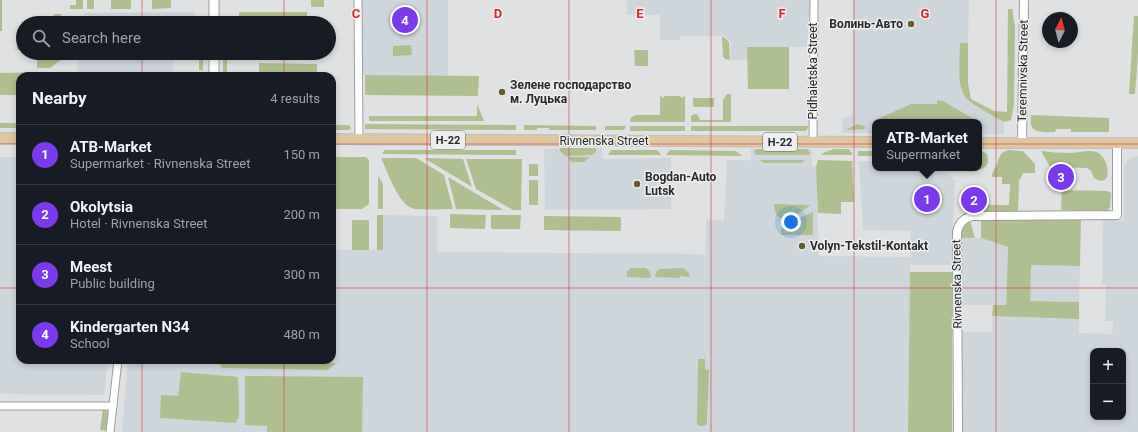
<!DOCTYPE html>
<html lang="en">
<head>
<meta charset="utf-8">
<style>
	body { margin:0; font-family:Roboto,sans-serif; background:#242831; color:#f1f3f6 }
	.controls { position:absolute; right:12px; bottom:12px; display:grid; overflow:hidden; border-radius:8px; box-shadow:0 2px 6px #0003 }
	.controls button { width:36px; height:36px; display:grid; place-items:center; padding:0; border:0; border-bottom:1px solid #363941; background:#171b24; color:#f1f3f6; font:20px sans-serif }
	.compass { position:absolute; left:1042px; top:12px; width:36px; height:36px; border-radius:50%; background:#171b24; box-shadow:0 2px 6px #0003; rotate:6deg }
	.you { position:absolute; left:791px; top:222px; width:14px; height:14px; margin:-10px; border:3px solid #fff; border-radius:50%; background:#1a73e8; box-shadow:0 0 0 6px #1a73e833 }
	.badge { display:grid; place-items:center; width:26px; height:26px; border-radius:50%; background:#7c3aed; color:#fff; font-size:13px; font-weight:700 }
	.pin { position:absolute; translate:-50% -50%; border:2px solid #fff; box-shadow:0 1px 4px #0006 }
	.popup { position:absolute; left:872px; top:119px; width:110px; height:52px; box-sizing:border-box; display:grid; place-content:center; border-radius:8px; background:#171b24; filter:drop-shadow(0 1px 3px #0005); font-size:13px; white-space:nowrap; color:#9ea1a6 }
	.popup b { font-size:15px; color:#f1f3f6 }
	.popup::after { content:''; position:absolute; left:50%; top:100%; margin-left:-8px; border:8px solid transparent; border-top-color:#171b24 }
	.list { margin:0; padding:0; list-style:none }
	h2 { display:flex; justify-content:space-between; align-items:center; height:52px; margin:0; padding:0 16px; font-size:17px }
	h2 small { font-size:13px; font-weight:400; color:#9ea1a6 }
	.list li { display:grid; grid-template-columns:26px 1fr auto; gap:12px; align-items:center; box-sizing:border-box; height:60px; padding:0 16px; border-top:1px solid #363941 }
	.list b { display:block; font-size:15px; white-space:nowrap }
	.list p { margin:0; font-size:13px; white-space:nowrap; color:#9ea1a6 }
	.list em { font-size:13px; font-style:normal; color:#9ea1a6 }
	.icon { flex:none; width:22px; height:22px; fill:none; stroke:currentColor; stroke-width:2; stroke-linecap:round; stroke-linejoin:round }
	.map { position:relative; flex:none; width:1138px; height:432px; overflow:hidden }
	.search { position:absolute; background:#171b24; box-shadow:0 2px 6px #0003; left:16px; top:16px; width:320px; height:44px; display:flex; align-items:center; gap:10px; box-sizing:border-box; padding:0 14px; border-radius:22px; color:#9ea1a6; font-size:15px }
	.panel { position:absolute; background:#171b24; box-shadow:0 2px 6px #0003; left:16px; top:72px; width:320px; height:292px; border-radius:12px }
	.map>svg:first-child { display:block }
	.built { fill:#cfd6db; fill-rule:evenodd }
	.green { fill:#b0bf8f }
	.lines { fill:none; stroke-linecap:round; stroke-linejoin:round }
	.minor-casing { stroke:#9c9d9d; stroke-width:9 }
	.tertiary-casing { stroke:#9c9d9d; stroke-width:10 }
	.secondary-casing { stroke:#9c9d9d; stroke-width:11 }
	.primary-casing { stroke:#bfbfbf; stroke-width:12 }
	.minor { stroke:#fff; stroke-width:7 }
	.tertiary { stroke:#fff; stroke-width:8 }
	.secondary { stroke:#fff; stroke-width:9 }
	.primary { stroke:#e0c5a1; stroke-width:10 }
	.grid { fill:none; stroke:#d62828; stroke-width:1; stroke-opacity:0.55 }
	.poi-dot { fill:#675d2a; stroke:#edeeef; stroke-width:1.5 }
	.labels { text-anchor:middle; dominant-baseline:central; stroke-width:3; stroke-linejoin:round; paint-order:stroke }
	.shield { fill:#edeeef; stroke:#646565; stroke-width:1 }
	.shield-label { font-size:11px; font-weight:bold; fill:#2a2a2a }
	.poi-label { font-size:12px; font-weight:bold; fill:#2a2a2a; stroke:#edeeef; text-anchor:start }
	.street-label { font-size:12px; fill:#2a2a2a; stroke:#edeeef }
	.grid-label { font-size:13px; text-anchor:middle; font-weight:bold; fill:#d62828; stroke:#edeeef; stroke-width:3; stroke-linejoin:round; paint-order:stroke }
</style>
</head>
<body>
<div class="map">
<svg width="1138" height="432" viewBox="0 0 1138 432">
	<rect width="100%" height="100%" fill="#e0e1e2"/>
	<!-- built -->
	<g class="built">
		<path d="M362,0H448V76L362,75Z"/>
		<path d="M627,0H810L807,47H748V60H731V42L725,36H681L680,40H660V15H627Z"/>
		<path d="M853,0H969L968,43H960L962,89L966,98L1000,120L1004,122V134H979V122H875V133H842L843,119L853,114Z"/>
		<path d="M195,12V23H84V13Z"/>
		<rect x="77" y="53" width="96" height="23"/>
		<path d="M602,148L603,159L671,158V209L545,210L544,149Z"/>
		<path d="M751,149H812V167H816L819,256L910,257L911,231L863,230L859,161H875V168H941L955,181L952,265H910L908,432H122L128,360H332V250H383V215L437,216V252L705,254L706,219L724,221L727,160H749L751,163Z"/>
		<path d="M1138,156V432H963V428H962V332H992V316L1079,319V333L1112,334L1113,321H1105L1106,285H1102L1103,220H1124V165L1130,158ZM1093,351H1123V417H1093Z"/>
		<path d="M0,157H20V360H108L104,395L0,394Z"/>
		<path d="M961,238H981L1008,247L1006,305H961Z"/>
		<path d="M1031,265L1080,266L1079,302L1030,301Z"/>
	</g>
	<!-- green -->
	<g class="green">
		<rect x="0" y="0" width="2" height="31"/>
		<path d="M76,0H83V9H70V5H76Z"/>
		<rect x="87" y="0" width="7" height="9"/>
		<rect x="111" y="0" width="20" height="9"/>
		<path d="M152,0H171V8L152,9Z"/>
		<rect x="311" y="0" width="13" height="7"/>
		<path d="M1008,9H1013V16L1015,26L1014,105L1011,120L1004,122L1000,120C989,113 976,107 967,99C956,89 960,58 960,43H968V84L971,99L994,111L1007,112Z"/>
		<rect x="239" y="12" width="68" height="11"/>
		<path d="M54,14H61V23H53Z"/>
		<path d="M1134,16H1138V53L1135,94H1129Z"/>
		<rect x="17" y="30" width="6" height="20"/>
		<path d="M722,37H724L729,42L730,60L725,59L723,56Z"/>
		<path d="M411,45L412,55L393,56V46Z"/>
		<path d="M747,47H789V89H748Z"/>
		<path d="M634,50H648V66H635Z"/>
		<path d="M37,53H55L61,60L50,68H37Z"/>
		<rect x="199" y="53" width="4" height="17"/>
		<rect x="223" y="53" width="4" height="23"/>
		<path d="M259,63L317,64V76H259Z"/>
		<path d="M48,72V76H20V95H0V73Z"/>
		<path d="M365,75L479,76L478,96L365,95Z"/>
		<path d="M727,94H731V122H691V116L694,114L698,115L700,120H723V100Z"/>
		<path d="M660,95L663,98L665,96H680L682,98L685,95V122H630L631,117L636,115H660Z"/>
		<path d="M693,98H714V107H694L693,105Z"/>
		<path d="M937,100L943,101L979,122H877L882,117L911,104H937Z"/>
		<path d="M477,104L484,121H369V116H477Z"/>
		<path d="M1031,115L1109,118V132H1071V129H1056L1055,132C1049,132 1033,134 1031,125C1030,122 1031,118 1031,115Z"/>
		<rect x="0" y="123" width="20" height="5"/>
		<path d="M365,124L516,125V130L365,129Z"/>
		<path d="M857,124L865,126V129L846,130Z"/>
		<path d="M332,125H349L351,128L349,130H332Z"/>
		<path d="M524,125L596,126V130H549V128H537V130H524Z"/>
		<path d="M605,126H626L624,130H605Z"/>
		<rect x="630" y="126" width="55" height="5"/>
		<path d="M691,126H808V128L806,131H691Z"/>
		<path d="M560,148H596V152L592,155L565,156L560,151Z"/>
		<path d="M757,149H808L810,153L809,155H756L754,151Z"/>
		<path d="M834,149H849L852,153V155H821L825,152Z"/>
		<path d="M385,150H516V155L382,154Z"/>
		<path d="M611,150H657L661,155H608Z"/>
		<path d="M670,150L736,151L742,156L666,155Z"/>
		<path d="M1009,150L1023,151L1035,164V173H1023L1019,181L1018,212H975L976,205H1009L1010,184H1002V177H992C992,171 995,169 997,164C1000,156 1000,152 1009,150Z"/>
		<rect x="858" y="151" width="17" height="5"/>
		<path d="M979,151L986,153C996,173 966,174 954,168H979Z"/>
		<path d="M1041,151C1050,152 1060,153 1069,153C1078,153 1088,149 1097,152C1110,158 1114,190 1094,178L1091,171L1087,168L1050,167Z"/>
		<path d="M332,157H366L369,160V204L362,209H332Z"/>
		<path d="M567,157H590L584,162H572Z"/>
		<path d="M381,158H416L444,175L453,209C440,209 427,210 415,209C398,206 388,172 381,158Z"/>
		<path d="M424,158L463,159L472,187Z"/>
		<path d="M466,159H522L521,210H513L476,189Z"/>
		<path d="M760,160H805L801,163H764Z"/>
		<path d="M818,160L852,161L854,202H841V214L818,213L816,167Z"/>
		<rect x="529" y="164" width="9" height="12"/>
		<path d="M378,176L383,184V209H378Z"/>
		<path d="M448,177L502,209V210L456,209Z"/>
		<rect x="529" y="180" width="9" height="25"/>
		<path d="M1062,190L1107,191L1111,193L1110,208L1107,211L1061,210Z"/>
		<path d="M774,204L810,205C799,214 775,231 774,204Z"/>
		<path d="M813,212V235H781V230L784,225Z"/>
		<path d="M450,214L486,215L485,229L450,228Z"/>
		<rect x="377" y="215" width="6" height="35"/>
		<path d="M491,215H521L520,229H491Z"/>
		<path d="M544,216L621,217V231L544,230Z"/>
		<path d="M981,218L1081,219L1080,266L1031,265L1030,301L1079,302V319L992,316L993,305H1006L1008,247L981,238Z"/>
		<rect x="352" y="220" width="17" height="30"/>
		<path d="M970,220L975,238H961L962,226Z"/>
		<path d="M630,268H646L650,272L651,278L627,277V272Z"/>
		<path d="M683,268L689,273L690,277L680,276V278L655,277L656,272L659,269Z"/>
		<path d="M910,272H952V432H908Z"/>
		<path d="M698,359H705V369L709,370L707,420V424L703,426H699L697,424Z"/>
		<path d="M219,362L336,363L328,370L222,368Z"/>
		<path d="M181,372L238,377L239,416L236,423L160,418L161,395L178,396Z"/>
		<path d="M245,376L363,377L362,432H267V426L245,425Z"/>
		<path d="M103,410L109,411L107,431L100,430Z"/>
	</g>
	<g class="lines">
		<!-- minor casing -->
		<g class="minor-casing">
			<g id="minor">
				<path d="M358,0L359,139"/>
				<path d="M813,142L814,0"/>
				<path d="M0,406H113"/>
				<path d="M110,432L118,360"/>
			</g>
		</g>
		<!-- tertiary casing -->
		<g class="tertiary-casing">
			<g id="tertiary">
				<path d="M1022,143L1024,0"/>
				<path d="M958,432L957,232C959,223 963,219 972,216L1117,215V143"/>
			</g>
		</g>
		<!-- secondary casing -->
		<g class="secondary-casing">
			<g id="secondary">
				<path d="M214,0V23"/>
				<path d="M214,53V76"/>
			</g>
		</g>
		<!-- primary casing -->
		<g class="primary-casing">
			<g id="primary">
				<path d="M0,138H20"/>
				<path d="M332,139L875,142"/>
				<path d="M979,143H1138"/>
			</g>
		</g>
		<!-- minor -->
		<use href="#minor" class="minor"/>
		<!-- tertiary -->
		<use href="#tertiary" class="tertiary"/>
		<!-- secondary -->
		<use href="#secondary" class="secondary"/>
		<!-- primary -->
		<use href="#primary" class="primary"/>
	</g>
	<!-- grid -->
	<path class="grid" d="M142,0V23M284,0V23M427,0V432M569,0V432M711,0V432M854,0V432M996,0V432M142,53V76M284,53V76M0,144H20M332,144H1138M0,288H20M332,288H1138M142,360V432M284,360V432"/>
	<!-- markers -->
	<g class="poi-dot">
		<circle cx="911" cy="24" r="4"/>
		<circle cx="502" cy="92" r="4"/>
		<circle cx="637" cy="184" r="4"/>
		<circle cx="802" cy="246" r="4"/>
	</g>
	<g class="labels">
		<!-- shield labels -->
		<g class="shield">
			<rect x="431" y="131" width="34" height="18" rx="3"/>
			<rect x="763" y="133" width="34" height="18" rx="3"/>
		</g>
		<g class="shield-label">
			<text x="448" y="140">Н-22</text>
			<text x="780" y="142">Н-22</text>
		</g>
		<!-- poi labels -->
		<g class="poi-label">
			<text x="903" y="24" text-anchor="end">Волинь-Авто</text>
			<text x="510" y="85">Зелене господарство<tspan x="510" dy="14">м. Луцька</tspan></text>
			<text x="645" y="177">Bogdan-Auto<tspan x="645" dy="14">Lutsk</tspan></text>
			<text x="810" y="246">Volyn-Tekstil-Kontakt</text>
		</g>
		<!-- street labels -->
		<g class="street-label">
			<text transform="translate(813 71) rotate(-90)">Pidhaietska Street</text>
			<text transform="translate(1023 71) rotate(-89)">Teremnivska Street</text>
			<text x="604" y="141">Rivnenska Street</text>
			<text transform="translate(957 284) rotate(-91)">Rivnenska Street</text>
		</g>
	</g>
	<g class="grid-label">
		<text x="356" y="18">C</text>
		<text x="498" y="18">D</text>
		<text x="640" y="18">E</text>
		<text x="782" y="18">F</text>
		<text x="925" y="18">G</text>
	</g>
</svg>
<div class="controls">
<button>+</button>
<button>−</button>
</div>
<svg class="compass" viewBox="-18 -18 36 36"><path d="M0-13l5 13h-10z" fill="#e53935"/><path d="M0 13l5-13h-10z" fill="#9ea1a6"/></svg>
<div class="you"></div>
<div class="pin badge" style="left:927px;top:199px">1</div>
<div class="popup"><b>ATB-Market</b>Supermarket</div>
<div class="pin badge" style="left:974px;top:200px">2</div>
<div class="pin badge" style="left:1061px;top:177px">3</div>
<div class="pin badge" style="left:405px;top:20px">4</div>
<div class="search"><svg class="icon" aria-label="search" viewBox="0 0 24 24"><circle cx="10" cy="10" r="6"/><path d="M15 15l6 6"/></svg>Search here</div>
<section class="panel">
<h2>Nearby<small>4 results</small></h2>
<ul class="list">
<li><span class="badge">1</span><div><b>ATB-Market</b><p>Supermarket · Rivnenska Street</p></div><em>150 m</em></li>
<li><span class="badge">2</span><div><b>Okolytsia</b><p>Hotel · Rivnenska Street</p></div><em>200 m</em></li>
<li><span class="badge">3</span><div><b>Meest</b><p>Public building</p></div><em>300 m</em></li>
<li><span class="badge">4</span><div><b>Kindergarten N34</b><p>School</p></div><em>480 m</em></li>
</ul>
</section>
</div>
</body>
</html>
